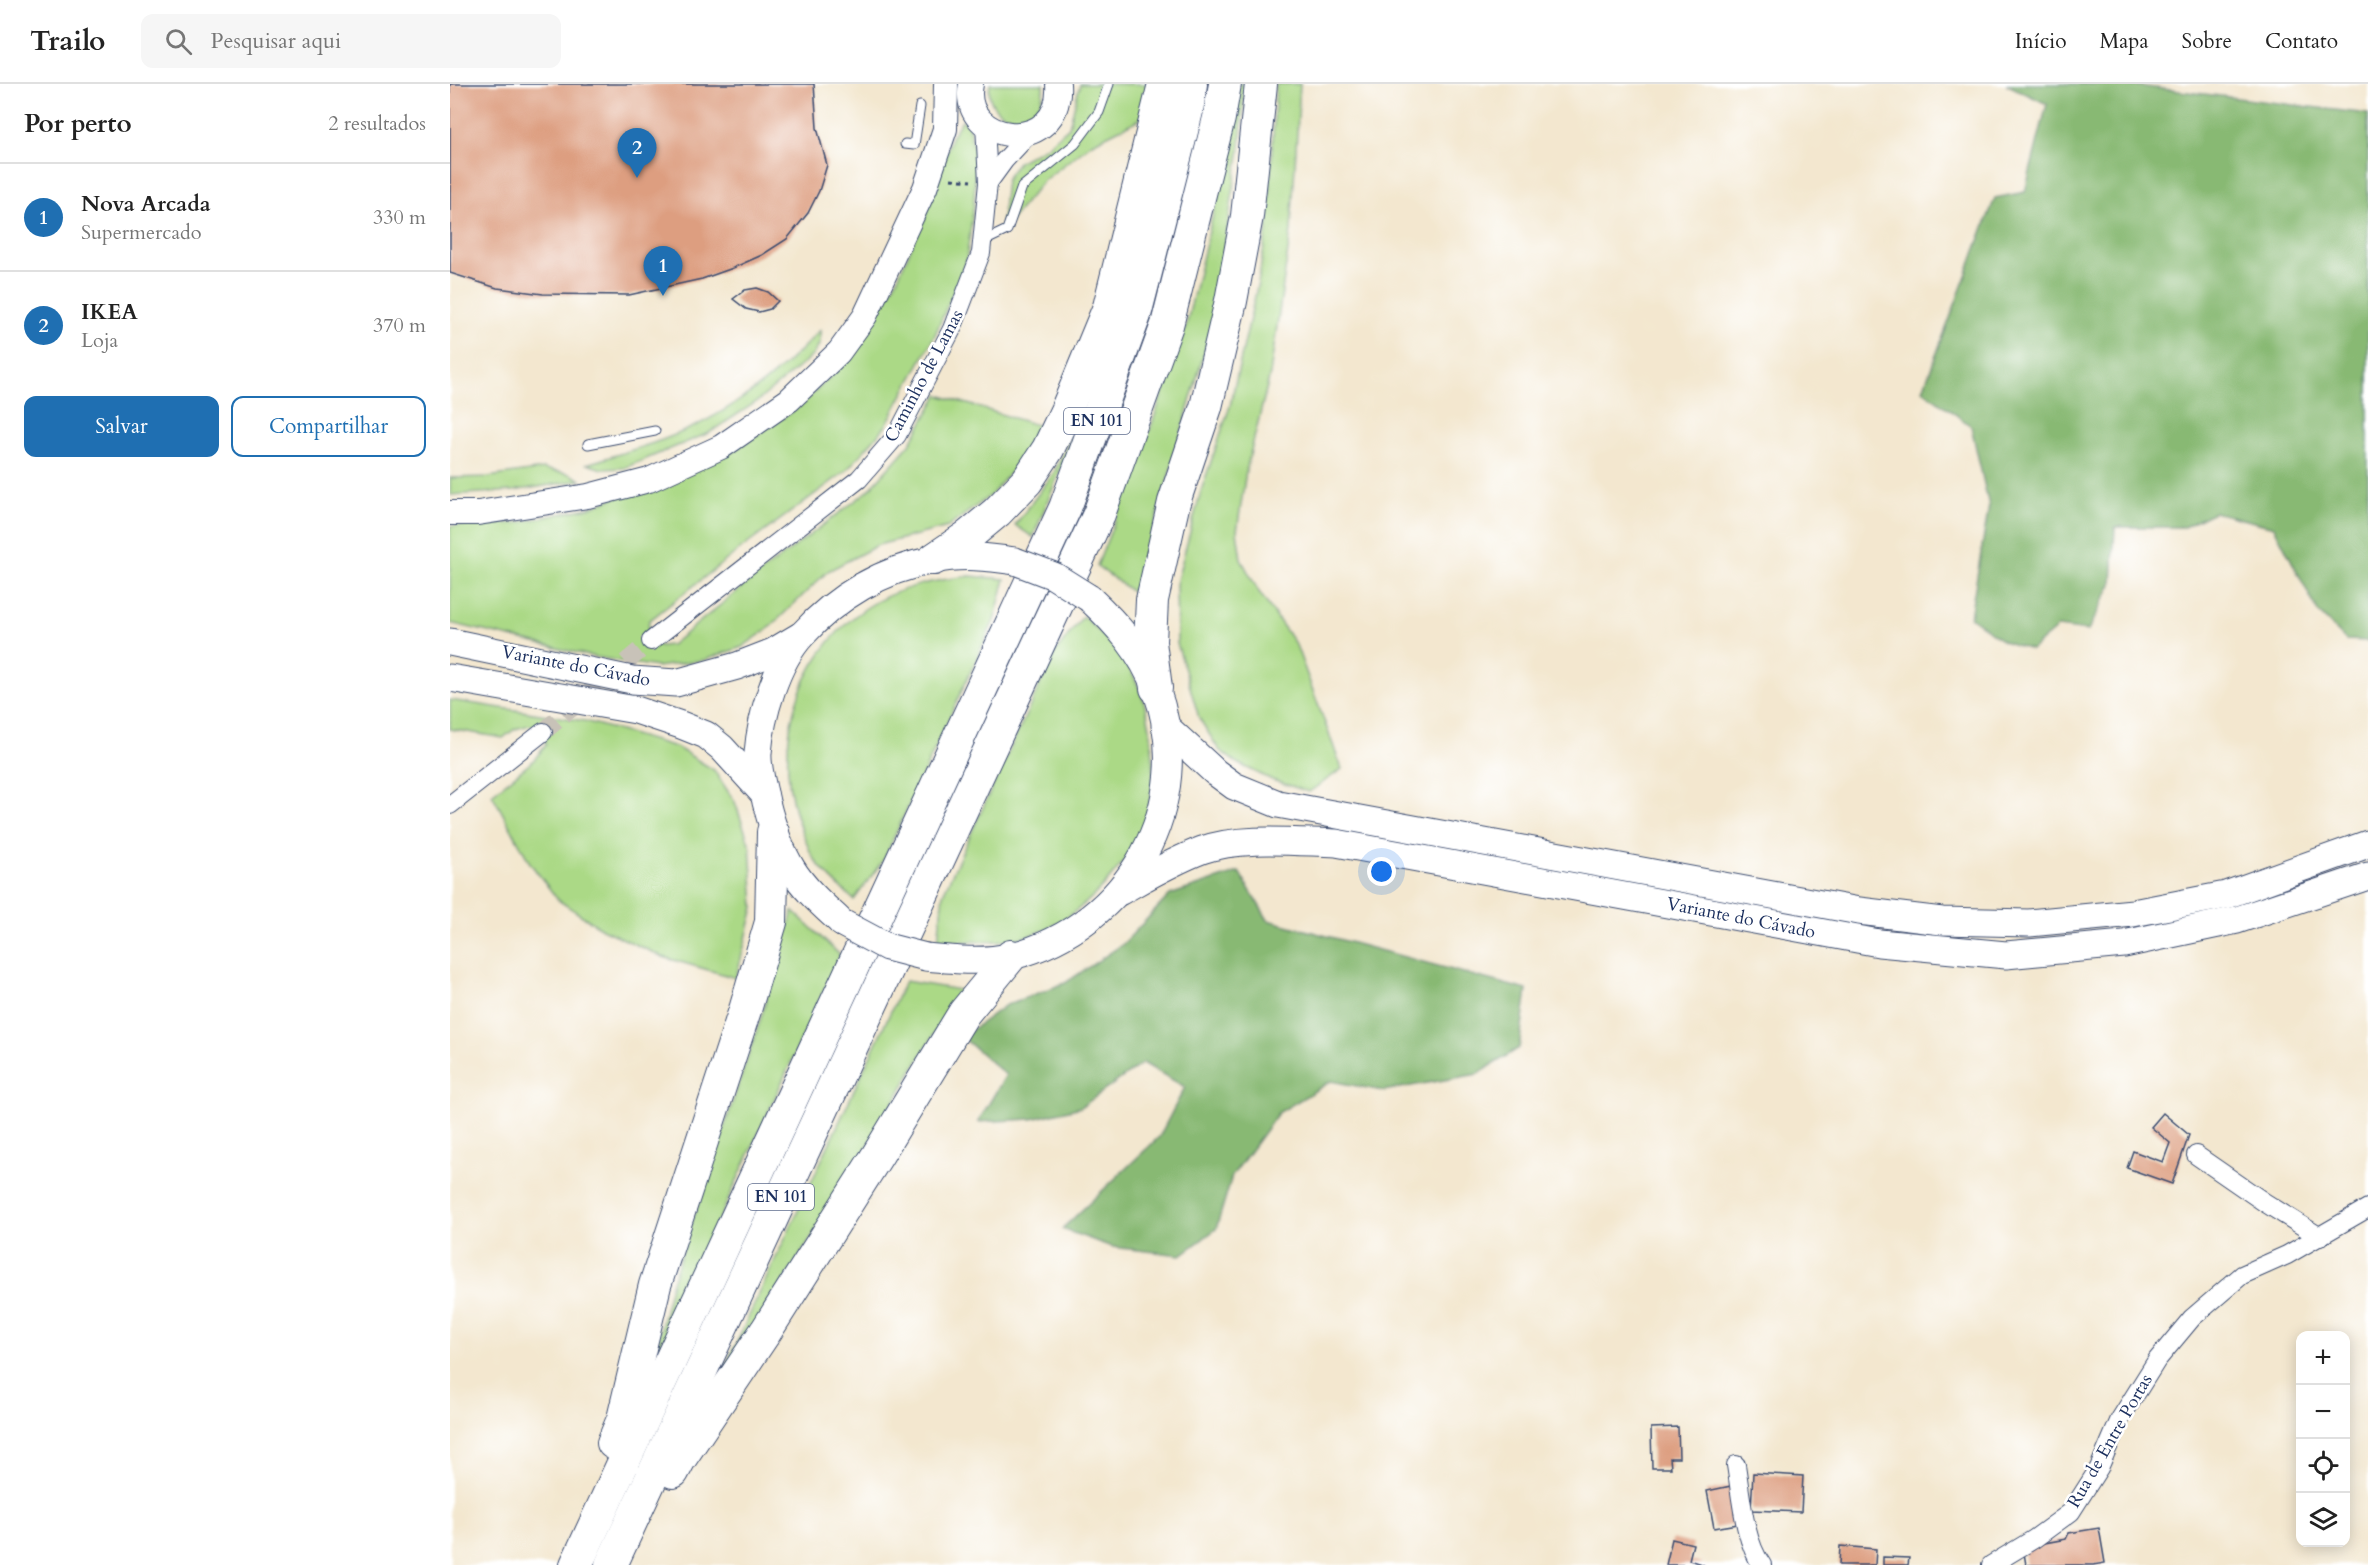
<!DOCTYPE html>
<html lang="pt">
<head>
<meta charset="utf-8">
<style>
	body { margin:0; font-family:Cardo,serif; background:#f6f6f6; color:#222 }
	.controls { position:absolute; right:18px; bottom:18px; display:grid; overflow:hidden; border-radius:12px; box-shadow:0 3px 15px #0003 }
	.controls button { width:54px; height:54px; display:grid; place-items:center; padding:0; border:0; border-bottom:2px solid #e0e0e0; background:#fff; color:#222; font:30px sans-serif }
	.you { position:absolute; left:932px; top:788px; width:21px; height:21px; margin:-15px; border:4px solid #fff; border-radius:50%; background:#1a73e8; box-shadow:0 0 0 9px #1a73e833 }
	.badge { display:grid; place-items:center; width:39px; height:39px; border-radius:50%; background:#1f6fb2; color:#fff; font-size:20px; font-weight:700 }
	.pin { position:absolute; translate:-50% -50px; filter:drop-shadow(0 2px 3px #0008) }
	.pin::after { content:''; position:absolute; top:32px; width:21px; height:18px; background:inherit; clip-path:polygon(0 0,100% 0,50% 100%) }
	.list { margin:0; padding:0; list-style:none }
	h2 { display:flex; justify-content:space-between; align-items:center; height:78px; margin:0; padding:0 24px; font-size:26px }
	h2 small { font-size:20px; font-weight:400; color:#767676 }
	.list li { display:grid; grid-template-columns:39px 1fr auto; gap:18px; align-items:center; box-sizing:border-box; height:108px; padding:0 24px; border-top:2px solid #e0e0e0 }
	.list b { display:block; font-size:22px; white-space:nowrap }
	.list p { margin:0; font-size:20px; white-space:nowrap; color:#767676 }
	.list em { font-size:20px; font-style:normal; color:#767676 }
	.actions { display:flex; gap:12px; padding:18px 24px }
	.actions a { flex:1; padding:14px 0; border:2px solid #1f6fb2; border-radius:12px; text-align:center; font-size:21px; color:#1f6fb2 }
	.actions .main { background:#1f6fb2; color:#fff }
	.icon { flex:none; width:33px; height:33px; fill:none; stroke:currentColor; stroke-width:2; stroke-linecap:round; stroke-linejoin:round }
	.map { position:relative; flex:none; width:1918px; height:1481px; overflow:hidden }
	header { display:flex; align-items:center; gap:36px; box-sizing:border-box; height:84px; padding:0 30px; background:#fff; border-bottom:2px solid #e0e0e0 }
	header strong { font-size:28px }
	nav { display:flex; gap:33px; margin-inline-start:auto; font-size:21px }
	.search { width:420px; height:54px; background:#f6f6f6; display:flex; align-items:center; gap:15px; box-sizing:border-box; padding:0 21px; border-radius:12px; color:#767676; font-size:22px }
	main { display:flex }
	aside { flex:1; background:#fff }
	.map>svg:first-child { display:block }
	.green { fill:#abd986; stroke:#638472; stroke-width:1.5 }
	.forest { fill:#88b973; stroke:#527468; stroke-width:1.5 }
	.building { fill:#dd9e80 }
	.lines { fill:none; stroke-linecap:round; stroke-linejoin:round }
	.street-tunnel { stroke:#c8c2b8; stroke-width:18; stroke-dasharray:18 9; stroke-linecap:butt }
	.lane-casing { stroke:#3b4b6f; stroke-width:11 }
	.street-casing { stroke:#3b4b6f; stroke-width:20 }
	.secondary-casing { stroke:#3b4b6f; stroke-width:26 }
	.primary-casing { stroke:#3b4b6f; stroke-width:29 }
	.highway-casing { stroke:#3b4b6f; stroke-width:34 }
	.path { stroke:#3b4b6f; stroke-width:3; stroke-dasharray:4.5 4.5; stroke-linecap:butt }
	.lane { stroke:#fff; stroke-width:9 }
	.street { stroke:#fff; stroke-width:18 }
	.secondary { stroke:#fff; stroke-width:24 }
	.primary { stroke:#fff; stroke-width:27 }
	.highway { stroke:#fff; stroke-width:32 }
	.primary-bridge-casing { stroke:#3b4b6f; stroke-width:29; stroke-linecap:butt }
	.primary-bridge { stroke:#fff; stroke-width:27 }
	.labels { text-anchor:middle; dominant-baseline:central; stroke-width:5; stroke-linejoin:round; paint-order:stroke }
	.shield { fill:#fff; stroke:#5f6d8e; stroke-width:1.5 }
	.shield-label { font-size:16px; font-weight:bold; fill:#1b2f5e }
	.street-label { font-size:18px; fill:#1b2f5e; stroke:#fff }
</style>
</head>
<body>
<header>
<strong>Trailo</strong>
<div class="search"><svg class="icon" aria-label="search" viewBox="0 0 24 24"><circle cx="10" cy="10" r="6"/><path d="M15 15l6 6"/></svg>Pesquisar aqui</div>
<nav><a>Início</a><a>Mapa</a><a>Sobre</a><a>Contato</a></nav>
</header>
<main>
<aside>
<h2>Por perto<small>2 resultados</small></h2>
<ul class="list">
<li><span class="badge">1</span><div><b>Nova Arcada</b><p>Supermercado</p></div><em>330 m</em></li>
<li><span class="badge">2</span><div><b>IKEA</b><p>Loja</p></div><em>370 m</em></li>
</ul>
<div class="actions"><a class="main">Salvar</a><a>Compartilhar</a></div>
</aside>
<div class="map">
<svg width="1918" height="1481" viewBox="0 0 1918 1481">
	<rect width="100%" height="100%" fill="#fff"/>
	<filter id="ink" filterUnits="userSpaceOnUse"><feTurbulence type="fractalNoise" baseFrequency=".0167" numOctaves="2"/><feDisplacementMap in="SourceGraphic" scale="12" xChannelSelector="R" yChannelSelector="G"/><feConvolveMatrix kernelMatrix="1 2 1 2 8 2 1 2 1" color-interpolation-filters="sRGB"/></filter>
	<filter id="wash" filterUnits="userSpaceOnUse"><feTurbulence type="fractalNoise" baseFrequency=".008" numOctaves="4" result="noise"/><feDisplacementMap in="SourceGraphic" scale="24" xChannelSelector="R" yChannelSelector="G"/><feGaussianBlur stdDeviation="1.35" result="paint"/><feColorMatrix in="noise" values="0 0 0 0 0 0 0 0 0 0 0 0 0 0 0 0 0 1.4 0 .05"/><feComposite in="paint" operator="in"/></filter>
	<g filter="url(#wash)">
		<rect width="100%" height="100%" fill="#f3e7cf"/>
		<!-- green -->
		<g class="green">
			<path d="M540,0H593C597,47 532,42 540,0Z"/>
			<path d="M630,0H699L692,34L642,59L593,97L551,148L556,95L568,78L596,63L619,43Z"/>
			<path d="M788,0H795L790,64L762,241L685,510L647,482L696,357L736,242L772,93Z"/>
			<path d="M826,0H850L841,146L820,290L796,387L787,447L791,475L809,508L846,561L892,685L859,708L822,696L787,679L769,666L749,634L727,559L726,500L751,407L780,322L808,199L818,139Z"/>
			<path d="M512,36L518,41L526,73L524,120L516,178L485,251L435,343L396,387L284,470L199,537C197,550 199,556 210,562L221,561L306,492L418,407L460,360L488,311L590,342L570,377L541,411L498,443L428,461L378,487L318,545L292,563L254,576L207,583L145,573L0,539V442L66,439L138,424L278,370L348,324L399,275L446,198L477,128L501,53Z"/>
			<path d="M370,246V259L363,271L308,317L259,349L174,384L152,385L137,380C162,372 187,365 212,356C274,334 326,294 370,246Z"/>
			<path d="M636,324L583,453L565,441L603,390Z"/>
			<path d="M93,385L120,390L131,396L63,407L0,411V394L38,393Z"/>
			<path d="M520,492L555,495L544,537L434,775L404,816C390,803 373,789 363,773C358,765 356,756 352,748C319,668 344,573 416,524C448,503 484,496 520,492Z"/>
			<path d="M633,532C650,548 666,563 678,582C706,628 712,706 688,754C680,771 666,787 653,802C633,824 605,845 574,853C549,860 514,857 488,857L493,810L604,570Z"/>
			<path d="M0,616L135,637L226,663L264,686L285,718L300,762L304,823L286,894L213,873L152,845L108,816L80,779L42,710L83,677L96,661L93,648L80,641L65,645L53,654L0,645Z"/>
			<path d="M343,827L390,871L201,1285L221,1201L309,940Z"/>
			<path d="M455,897L510,906L402,1089L262,1311Z"/>
		</g>
		<!-- forest -->
		<g class="forest">
			<path d="M1556,0H1672L1918,30V557L1896,556L1868,528L1824,443L1764,428L1734,443H1665L1662,500L1638,547L1608,543L1581,566L1553,557L1520,533L1539,422L1521,342L1473,306L1545,114L1575,108L1597,20Z"/>
			<path d="M789,788L818,836L1077,906L1069,964L1028,990L933,1007L881,997L828,1029L782,1092L766,1145L731,1171L662,1163L612,1145L709,1053L735,1003L693,979L631,1023L582,1035L528,1038L556,991L512,953L556,921L615,899L673,860L720,811Z"/>
		</g>
		<g id="blocks">
			<!-- building -->
			<g class="building">
				<path d="M0,0H364L367,44L377,81L369,107L358,129L337,155L312,171L283,184L252,195L179,211L93,210L47,204L0,189Z"/>
				<path d="M307,204L318,208L328,217L320,225L309,228L296,225L283,215L295,206Z"/>
				<path d="M1713,1029L1739,1051L1722,1100L1677,1084L1683,1067L1713,1078L1720,1059L1701,1043Z"/>
				<path d="M1228,1343L1229,1374H1220L1221,1384H1202L1201,1344Z"/>
				<path d="M1303,1389L1353,1392L1351,1428L1301,1426Z"/>
				<path d="M1281,1402L1288,1440L1264,1444L1257,1407Z"/>
				<path d="M1649,1444L1655,1479L1643,1481H1576L1573,1463L1616,1455L1619,1449Z"/>
				<path d="M1222,1455L1243,1460L1239,1476L1254,1481H1216Z"/>
				<path d="M1390,1462L1426,1465L1425,1481H1389Z"/>
				<path d="M1433,1473L1459,1474L1458,1481H1433Z"/>
			</g>
		</g>
	</g>
	<g filter="url(#ink)">
		<use href="#blocks" fill-opacity="0" stroke="#3b4b6f" stroke-width="1.5"/>
		<g class="lines">
			<!-- street-tunnel -->
			<path class="street-tunnel" d="M93,648L201,557"/>
			<!-- lane casing -->
			<g class="lane-casing">
				<g id="lane">
					<path d="M455,60L464,61L470,22"/>
					<path d="M532,158L557,146L572,103L625,60L649,28L659,0"/>
					<path d="M138,360L205,347"/>
				</g>
			</g>
			<!-- street casing -->
			<g class="street-casing">
				<g id="street">
					<path d="M538,99L554,77L580,49"/>
					<path d="M201,557L409,395L447,351L502,245L531,169L538,99L535,40"/>
					<path d="M0,721L93,648"/>
					<path d="M1746,1071L1814,1118L1870,1153"/>
					<path d="M1286,1381C1291,1411 1294,1457 1312,1481"/>
					<path d="M1541,1481L1584,1455L1621,1428L1649,1384L1670,1335L1707,1276L1742,1234L1792,1191L1837,1171L1918,1124"/>
				</g>
			</g>
			<!-- secondary casing -->
			<g class="secondary-casing">
				<g id="secondary">
					<path d="M521,0C509,61 613,73 608,0"/>
					<path d="M0,429H28L138,412L199,396L271,363L339,316L389,268L415,232L475,104L495,45L496,0"/>
				</g>
			</g>
			<!-- primary casing -->
			<g class="primary-casing">
				<g id="primary">
					<path d="M0,558L182,596L226,599L287,582L323,568L350,552"/>
					<path d="M0,594L186,626L231,641L256,651L272,664L314,710"/>
					<path d="M715,642L765,688L784,702L828,720L1409,827L1492,837L1579,839L1683,829L1776,811L1918,760"/>
					<path d="M669,808C696,793 723,777 752,766C791,752 845,758 886,759L1429,859L1556,871L1674,860L1787,836L1918,792"/>
					<path d="M392,839C375,823 355,806 342,785C329,764 322,742 316,718C313,703 307,684 308,669C311,632 326,579 352,551C386,513 433,485 484,476C511,470 538,473 565,477"/>
					<path d="M476,873C505,876 534,879 562,872C679,842 748,720 706,605C692,568 667,540 639,514"/>
				</g>
			</g>
			<!-- highway casing -->
			<g class="highway-casing">
				<g id="highway">
					<path d="M484,475L518,452L547,428L577,397L598,365L616,327L659,223L714,0"/>
					<path d="M706,604L700,558L702,516L724,418L756,323L781,217L797,132L811,0"/>
					<path d="M163,1359L173,1335L205,1201L295,926L321,838L323,748"/>
					<path d="M223,1388L230,1375L316,1247L427,1072L514,929L561,872"/>
					<path d="M126,1481L615,424L685,231L737,27L741,0"/>
					<path d="M161,1481L649,430L717,241L769,34L775,0"/>
				</g>
			</g>
			<!-- path -->
			<path class="path" d="M501,95L521,97"/>
			<!-- lane -->
			<use href="#lane" class="lane"/>
			<!-- street -->
			<use href="#street" class="street"/>
			<!-- secondary -->
			<use href="#secondary" class="secondary"/>
			<!-- primary -->
			<use href="#primary" class="primary"/>
			<!-- highway -->
			<use href="#highway" class="highway"/>
			<!-- primary-bridge casing -->
			<g class="primary-bridge-casing">
				<g id="primary-bridge">
					<path d="M565,477L604,492L639,514"/>
					<path d="M392,839L437,863L476,873"/>
				</g>
			</g>
			<!-- primary-bridge -->
			<use href="#primary-bridge" class="primary-bridge"/>
		</g>
	</g>
	<g class="labels">
		<!-- shield labels -->
		<g class="shield">
			<rect x="614" y="324" width="66" height="26" rx="4.5"/>
			<rect x="298" y="1100" width="66" height="26" rx="4.5"/>
		</g>
		<g class="shield-label">
			<text x="647" y="337">EN 101</text>
			<text x="331" y="1113">EN 101</text>
		</g>
		<!-- street labels -->
		<g class="street-label">
			<text transform="translate(474 292) rotate(-62)">Caminho de Lamas</text>
			<text transform="translate(126 582) rotate(11)">Variante do Cávado</text>
			<text transform="translate(1291 834) rotate(11)">Variante do Cávado</text>
			<text transform="translate(1660 1357) rotate(-60)">Rua de Entre Portas</text>
		</g>
	</g>
</svg>
<div class="controls">
<button>+</button>
<button>−</button>
<button><svg class="icon" aria-label="locate" viewBox="0 0 24 24"><circle cx="12" cy="12" r="6"/><path d="M12 2v4M12 18v4M2 12h4M18 12h4"/></svg></button>
<button><svg class="icon" aria-label="layers" viewBox="0 0 24 24"><path d="M12 4l9 5-9 5-9-5zM3 14l9 5 9-5"/></svg></button>
</div>
<div class="you"></div>
<div class="pin badge" style="left:213px;top:212px">1</div>
<div class="pin badge" style="left:187px;top:94px">2</div>
</div>
</main>
</body>
</html>
